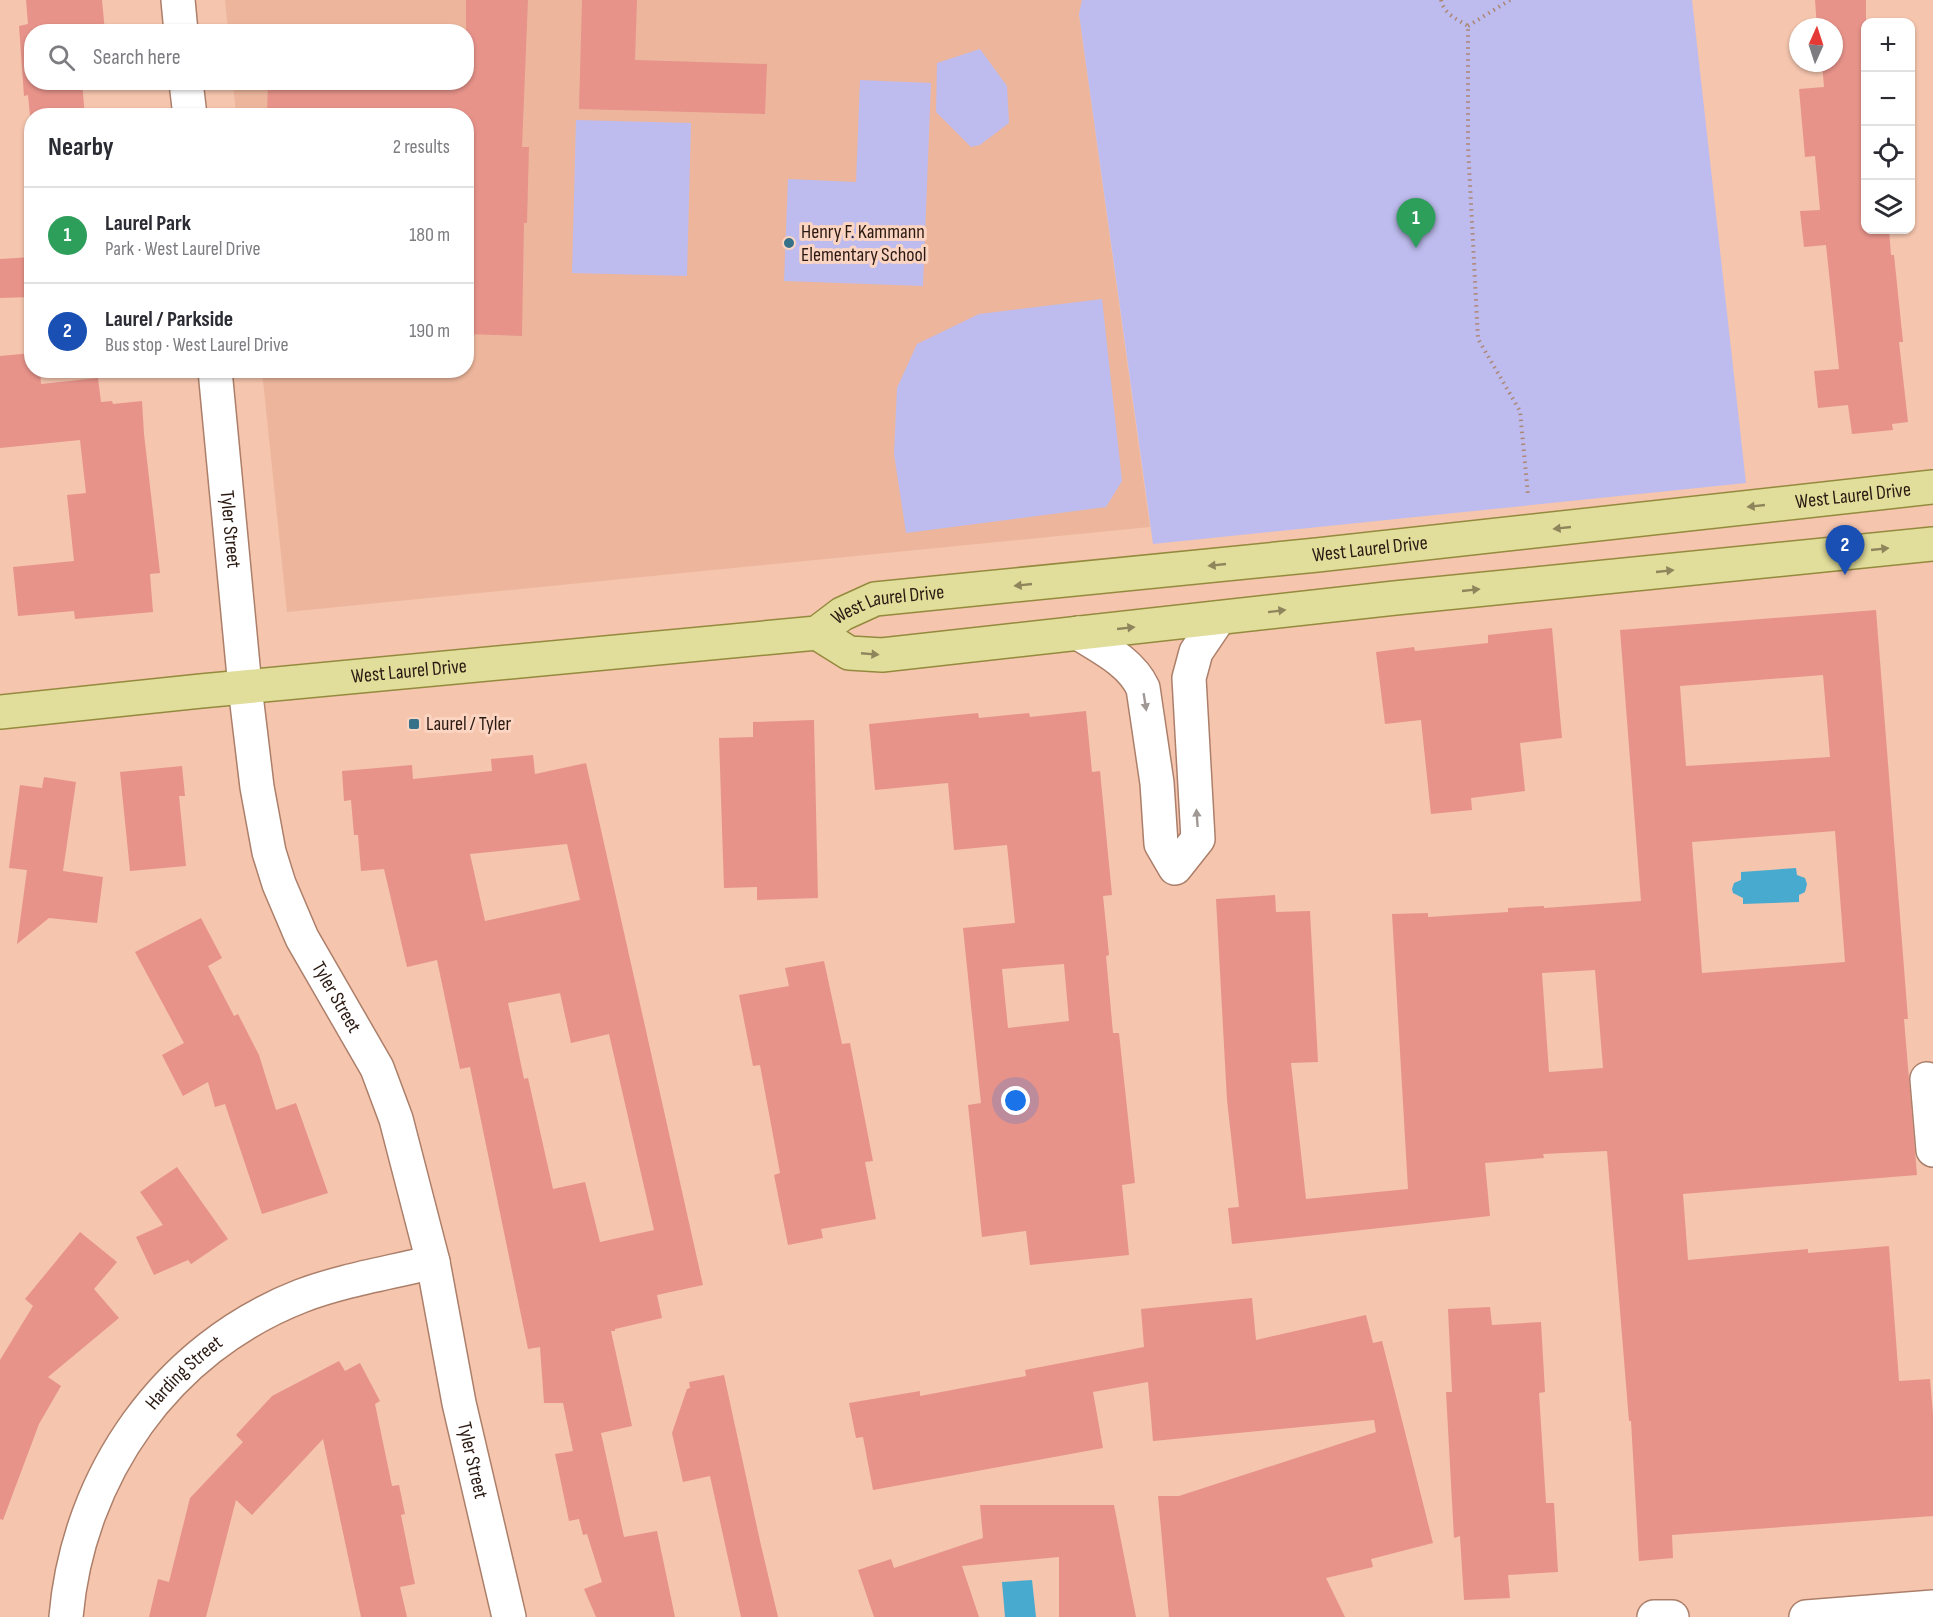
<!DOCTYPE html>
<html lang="en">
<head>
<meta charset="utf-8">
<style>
	body { margin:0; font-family:"Sofia Sans Condensed",sans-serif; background:#f2f2f3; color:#2b2b33 }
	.controls { position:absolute; right:18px; top:18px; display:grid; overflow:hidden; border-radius:12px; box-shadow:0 2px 4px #0004 }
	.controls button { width:54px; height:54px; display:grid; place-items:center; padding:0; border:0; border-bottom:2px solid #e1e1e2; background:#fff; color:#2b2b33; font:30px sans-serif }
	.compass { position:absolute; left:1789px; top:18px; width:54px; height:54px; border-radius:50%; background:#fff; box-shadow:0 2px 4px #0004; rotate:3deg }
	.you { position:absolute; left:1016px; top:1101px; width:21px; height:21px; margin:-15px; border:4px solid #fff; border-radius:50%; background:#1a73e8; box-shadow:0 0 0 9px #1a73e833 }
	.badge { display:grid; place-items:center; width:39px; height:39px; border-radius:50%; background:#b45309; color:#fff; font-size:20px; font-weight:700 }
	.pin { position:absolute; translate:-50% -50px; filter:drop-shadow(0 2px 3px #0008) }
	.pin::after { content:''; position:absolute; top:32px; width:21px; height:18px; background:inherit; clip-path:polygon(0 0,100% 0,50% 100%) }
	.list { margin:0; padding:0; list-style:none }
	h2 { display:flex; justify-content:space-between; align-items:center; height:78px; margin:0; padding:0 24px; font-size:26px }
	h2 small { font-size:20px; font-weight:400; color:#7c7c81 }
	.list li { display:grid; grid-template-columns:39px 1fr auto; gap:18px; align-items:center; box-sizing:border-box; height:96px; padding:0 24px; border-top:2px solid #e1e1e2 }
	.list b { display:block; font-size:22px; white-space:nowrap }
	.list p { margin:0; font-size:20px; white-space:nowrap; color:#7c7c81 }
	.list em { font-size:20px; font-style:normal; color:#7c7c81 }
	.icon { flex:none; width:33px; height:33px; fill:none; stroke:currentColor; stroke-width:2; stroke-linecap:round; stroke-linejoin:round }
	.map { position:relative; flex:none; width:1933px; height:1617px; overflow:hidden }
	.search { position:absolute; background:#fff; box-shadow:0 2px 4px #0004; left:24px; top:24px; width:450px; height:66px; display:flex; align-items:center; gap:15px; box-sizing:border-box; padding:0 21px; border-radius:24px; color:#7c7c81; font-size:22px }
	.panel { position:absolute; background:#fff; box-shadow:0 2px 4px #0004; left:24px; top:108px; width:450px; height:270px; border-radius:24px }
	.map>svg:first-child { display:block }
	.built { fill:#edb69c }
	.green { fill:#bebcee }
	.water { fill:#49aacf }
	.building { fill:#e7938a; fill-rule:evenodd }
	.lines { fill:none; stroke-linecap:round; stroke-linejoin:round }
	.minor-casing { stroke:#ac7f6a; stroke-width:36 }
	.major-casing { stroke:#948a3e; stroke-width:36 }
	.path { stroke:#ac8775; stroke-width:4; stroke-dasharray:1.5 4.5; stroke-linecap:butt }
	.minor { stroke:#fff; stroke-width:33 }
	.major { stroke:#e1dd9a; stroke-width:33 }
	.oneway { fill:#8f855d }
	.oneway2 { fill:#a09894 }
	.poi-dot { fill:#357188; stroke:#fbd4c2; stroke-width:2 }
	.labels { text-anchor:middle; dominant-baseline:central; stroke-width:6; stroke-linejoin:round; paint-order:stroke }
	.poi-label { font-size:20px; fill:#2b1a12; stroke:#fbd4c2; text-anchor:start }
	.street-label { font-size:20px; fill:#2b1a12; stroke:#fbd4c2 }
</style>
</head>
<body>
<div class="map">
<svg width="1933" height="1617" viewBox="0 0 1933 1617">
	<rect width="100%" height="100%" fill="#f5c5ae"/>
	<!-- built -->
	<path class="built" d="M225,0H1082L1079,14L1150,527L287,612L262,371L466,370V116L236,115L233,83L466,82V32L228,31Z"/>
	<!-- green -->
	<g class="green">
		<path d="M1082,0H1692L1746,483L1153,544L1079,14Z"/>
		<path d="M980,49L1007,86L1009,123L980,145L971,147L936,112L937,63Z"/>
		<path d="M860,80L931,83L923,286L784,281L788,179L856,182Z"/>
		<path d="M576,120L691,123L687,276L572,273Z"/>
		<path d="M1102,299L1122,481L1106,507L906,533L894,454L897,388L917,344L979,314Z"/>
	</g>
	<!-- water -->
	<g class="water">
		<path d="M1796,868L1797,875L1805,878L1807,884L1805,892L1799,895V902L1743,904V898L1733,893L1732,889L1734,883L1741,880V872Z"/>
		<path d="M1032,1580L1036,1617H1005L1002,1582Z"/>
	</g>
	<!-- building -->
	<g class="building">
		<path d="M26,0H102L105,32H32V82H82L85,116H30L28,95L24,96L19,26L28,24Z"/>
		<path d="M466,0H528L522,147H529L527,223H524L522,336L466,334V116H267L268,82H466Z"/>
		<path d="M582,0H637L635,60L767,64L765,114L579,109Z"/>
		<path d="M1815,0H1866V230H1889L1891,255H1894L1903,342H1899L1908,422L1892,424L1893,430L1852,434L1848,405L1818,408L1814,371L1839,369L1826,245L1804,247L1800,211L1820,210L1815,156L1805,157L1799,89L1824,87L1822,63H1834V27H1817Z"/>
		<path d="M32,257V297L0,298V259Z"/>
		<path d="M32,353V370H40L41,384L98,378L101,402L112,401L113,404L142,401L144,434L160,573L150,574L153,612L75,619L74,611L18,616L13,567L74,561L67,495L86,493L80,440L0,448V356Z"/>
		<path d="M1876,610L1908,1019H1904L1917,1175L1683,1194L1688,1260L1808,1249V1253L1889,1246L1899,1381L1930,1379L1933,1414V1516L1672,1535L1673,1558L1639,1561L1631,1421H1629L1607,1151L1543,1154L1544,1158L1485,1163L1490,1216L1232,1244L1228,1208L1239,1207L1227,1100L1216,899L1275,895L1276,912L1310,911L1318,1062L1291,1063L1306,1199L1408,1189L1392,914L1428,913V917L1508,912V908L1544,906V908L1641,901L1620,630ZM1823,675L1830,757L1686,766L1680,686ZM1835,831L1845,962L1702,973L1692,842ZM1595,970L1603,1068L1549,1072L1542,973Z"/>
		<path d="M1552,628L1562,738L1520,743L1525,791L1471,798L1472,810L1431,814L1421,720L1385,724L1376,652L1414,647L1415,651L1488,643V635Z"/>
		<path d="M1086,711L1092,772L1100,771L1112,895L1103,896L1109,955L1106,956L1113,1033H1119L1135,1183L1122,1185L1129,1255L1030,1265L1026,1231L982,1237L968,1105L981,1103L963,928L1015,923L1007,845L954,850L948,783L875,790L869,724L978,713L979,718L1029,713L1030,717ZM1064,964L1069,1021L1008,1028L1002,969Z"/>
		<path d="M814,720L818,898L757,900V887L724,888L719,738L753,737V722Z"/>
		<path d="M533,755L535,774L586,763L703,1285L657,1295L662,1318L615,1329V1331H611L632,1426L601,1433L624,1537L657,1531L675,1617H596L584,1589L602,1582L587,1534L583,1535L579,1519L569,1521L555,1454L573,1451L563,1403H544L540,1347L528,1349L470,1067L460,1069L437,960L407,967L384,869L361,871L358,835H354L351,800L344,801L342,771L412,765L413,779L492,771L491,759ZM567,844L580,900L485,921L470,854ZM560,993L571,1043L609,1034L654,1230L600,1242L585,1182L553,1189L528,1078L524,1079L508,1003Z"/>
		<path d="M182,766L185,796H179L186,866L130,871L120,772Z"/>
		<path d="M44,777L76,782L63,871L103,877L97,923L49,918L17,944L27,870L9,868L20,785L42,788Z"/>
		<path d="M201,918L222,958L208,966L234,1016L238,1014L259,1055L276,1110L296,1103L328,1193L262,1214L225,1104L215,1107L208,1082L183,1096L162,1055L184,1043L135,952Z"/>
		<path d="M824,961L842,1044L850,1043L873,1161L865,1162L876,1219L821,1229L823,1238L788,1245L774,1175L780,1173L760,1065L753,1066L739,995L789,986L785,968Z"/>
		<path d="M177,1167L228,1239L191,1264L188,1260L154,1275L136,1237L163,1225L140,1192Z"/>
		<path d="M80,1232L117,1262L94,1289L119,1318L48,1377L61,1386L39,1424L3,1520L0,1519V1360L33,1306L25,1299Z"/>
		<path d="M1252,1298L1256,1340L1366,1315L1373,1343L1382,1341L1433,1543L1371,1559L1373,1567L1326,1578L1345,1617H1169L1158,1496H1179L1376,1432L1374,1420L1153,1441L1148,1382L1093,1392L1103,1448L873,1490L863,1437L856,1438L849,1403L920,1391V1396L1026,1376L1025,1370L1144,1347L1141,1309Z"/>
		<path d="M1490,1307L1492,1325L1541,1322L1545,1392L1539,1393L1546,1503H1554L1558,1572L1508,1575L1510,1598L1464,1600L1460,1536L1454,1538L1446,1392H1452L1448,1309Z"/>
		<path d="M339,1361L345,1371L360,1363L380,1401L375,1404L392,1486L399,1485L405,1514L401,1515L415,1584L400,1587L407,1617H361L323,1439L252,1515L236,1500L206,1617H149L158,1579L169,1582L190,1498L243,1442L236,1435L272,1396Z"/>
		<path d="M724,1375L760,1541L778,1617H741L710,1476L683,1482L672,1433L687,1389L690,1388L689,1382Z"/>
		<path d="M980,1505H1114L1136,1617H1059V1557L962,1566L979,1617H874L858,1570L891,1559L894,1568L983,1538Z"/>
	</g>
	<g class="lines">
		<!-- minor casing -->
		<g class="minor-casing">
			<g id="minor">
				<path d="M178,0L181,32"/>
				<path d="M186,82L190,116"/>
				<path id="s1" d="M215,370L245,687L257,787L269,852L279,884L302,938L377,1068L396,1119L433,1262L459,1403L509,1617"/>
				<path d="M1078,633C1102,648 1131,662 1143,688L1157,783L1161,844L1175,868L1198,839L1189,678L1196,652L1219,618"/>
				<path d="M1927,1079L1933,1150"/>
				<path id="s2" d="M66,1617C78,1475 167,1348 301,1296C343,1280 389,1273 433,1262"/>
				<path d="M1654,1617H1672"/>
				<path d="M1806,1617L1933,1607"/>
			</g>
		</g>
		<!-- major casing -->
		<g class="major-casing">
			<g id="major">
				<path d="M817,633L849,653L882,655L1395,598L1933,544"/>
				<path id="s3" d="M0,712L201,691L817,633L842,614L875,599L1317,555L1933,487"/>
			</g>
		</g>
		<!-- path -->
		<g class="path">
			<path d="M1441,0C1444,14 1457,19 1468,26V146L1478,339L1520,411L1528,495"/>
			<path d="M1468,26L1510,0"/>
		</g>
		<!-- minor -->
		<use href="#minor" class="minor"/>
		<!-- major -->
		<use href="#major" class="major"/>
	</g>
	<!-- one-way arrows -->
	<defs><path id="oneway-solid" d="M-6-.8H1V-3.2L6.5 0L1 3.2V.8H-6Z" transform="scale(1.5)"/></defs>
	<g class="oneway">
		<use href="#oneway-solid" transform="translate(1756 506) rotate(174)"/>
		<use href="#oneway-solid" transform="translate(1562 528) rotate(174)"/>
		<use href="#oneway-solid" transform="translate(1880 549) rotate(-6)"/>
		<use href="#oneway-solid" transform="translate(1217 565) rotate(174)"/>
		<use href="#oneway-solid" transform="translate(1665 571) rotate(-6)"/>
		<use href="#oneway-solid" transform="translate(1023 585) rotate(174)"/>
		<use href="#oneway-solid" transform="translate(1471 590) rotate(-6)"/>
		<use href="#oneway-solid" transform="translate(1277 611) rotate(-7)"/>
		<use href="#oneway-solid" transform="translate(1126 628) rotate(-6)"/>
		<use href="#oneway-solid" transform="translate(870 654) rotate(5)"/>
	</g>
	<g class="oneway2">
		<use href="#oneway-solid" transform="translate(1145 702) rotate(81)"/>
		<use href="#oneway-solid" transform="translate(1197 818) rotate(-94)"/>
	</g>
	<!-- markers -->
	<g class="poi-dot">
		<circle cx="789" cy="243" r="6"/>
		<rect x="408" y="718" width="12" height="12" rx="3"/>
	</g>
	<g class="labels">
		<!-- poi labels -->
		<g class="poi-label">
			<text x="801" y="232">Henry F. Kammann<tspan x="801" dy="23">Elementary School</tspan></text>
			<text x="426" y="724">Laurel / Tyler</text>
		</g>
		<!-- street labels -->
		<g class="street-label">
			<text stroke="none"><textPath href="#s3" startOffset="1872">West Laurel Drive</textPath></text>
			<text stroke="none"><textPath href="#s1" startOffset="160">Tyler Street</textPath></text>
			<text stroke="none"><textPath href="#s3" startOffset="1386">West Laurel Drive</textPath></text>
			<text stroke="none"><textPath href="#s3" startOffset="900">West Laurel Drive</textPath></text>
			<text stroke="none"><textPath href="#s3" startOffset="411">West Laurel Drive</textPath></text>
			<text stroke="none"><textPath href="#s1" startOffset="646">Tyler Street</textPath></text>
			<text stroke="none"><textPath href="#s2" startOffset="278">Harding Street</textPath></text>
			<text stroke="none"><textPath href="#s1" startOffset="1132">Tyler Street</textPath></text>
		</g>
	</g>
</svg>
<div class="controls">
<button>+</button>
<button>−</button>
<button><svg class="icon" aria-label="locate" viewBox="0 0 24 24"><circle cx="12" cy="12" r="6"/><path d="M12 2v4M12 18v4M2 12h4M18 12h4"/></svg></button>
<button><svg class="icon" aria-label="layers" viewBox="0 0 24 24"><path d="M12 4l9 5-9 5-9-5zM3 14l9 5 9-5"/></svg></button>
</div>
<svg class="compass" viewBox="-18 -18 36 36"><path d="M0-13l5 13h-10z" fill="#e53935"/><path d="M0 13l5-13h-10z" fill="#7c7c81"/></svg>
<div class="you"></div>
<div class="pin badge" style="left:1416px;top:248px;background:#2e9e5b">1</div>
<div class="pin badge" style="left:1845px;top:575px;background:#1a4fb4">2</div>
<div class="search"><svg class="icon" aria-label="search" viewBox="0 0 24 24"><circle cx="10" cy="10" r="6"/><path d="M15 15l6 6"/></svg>Search here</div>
<section class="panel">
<h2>Nearby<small>2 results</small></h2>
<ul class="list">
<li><span class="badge" style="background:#2e9e5b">1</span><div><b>Laurel Park</b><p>Park · West Laurel Drive</p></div><em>180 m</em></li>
<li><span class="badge" style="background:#1a4fb4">2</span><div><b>Laurel / Parkside</b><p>Bus stop · West Laurel Drive</p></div><em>190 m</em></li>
</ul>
</section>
</div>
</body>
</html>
